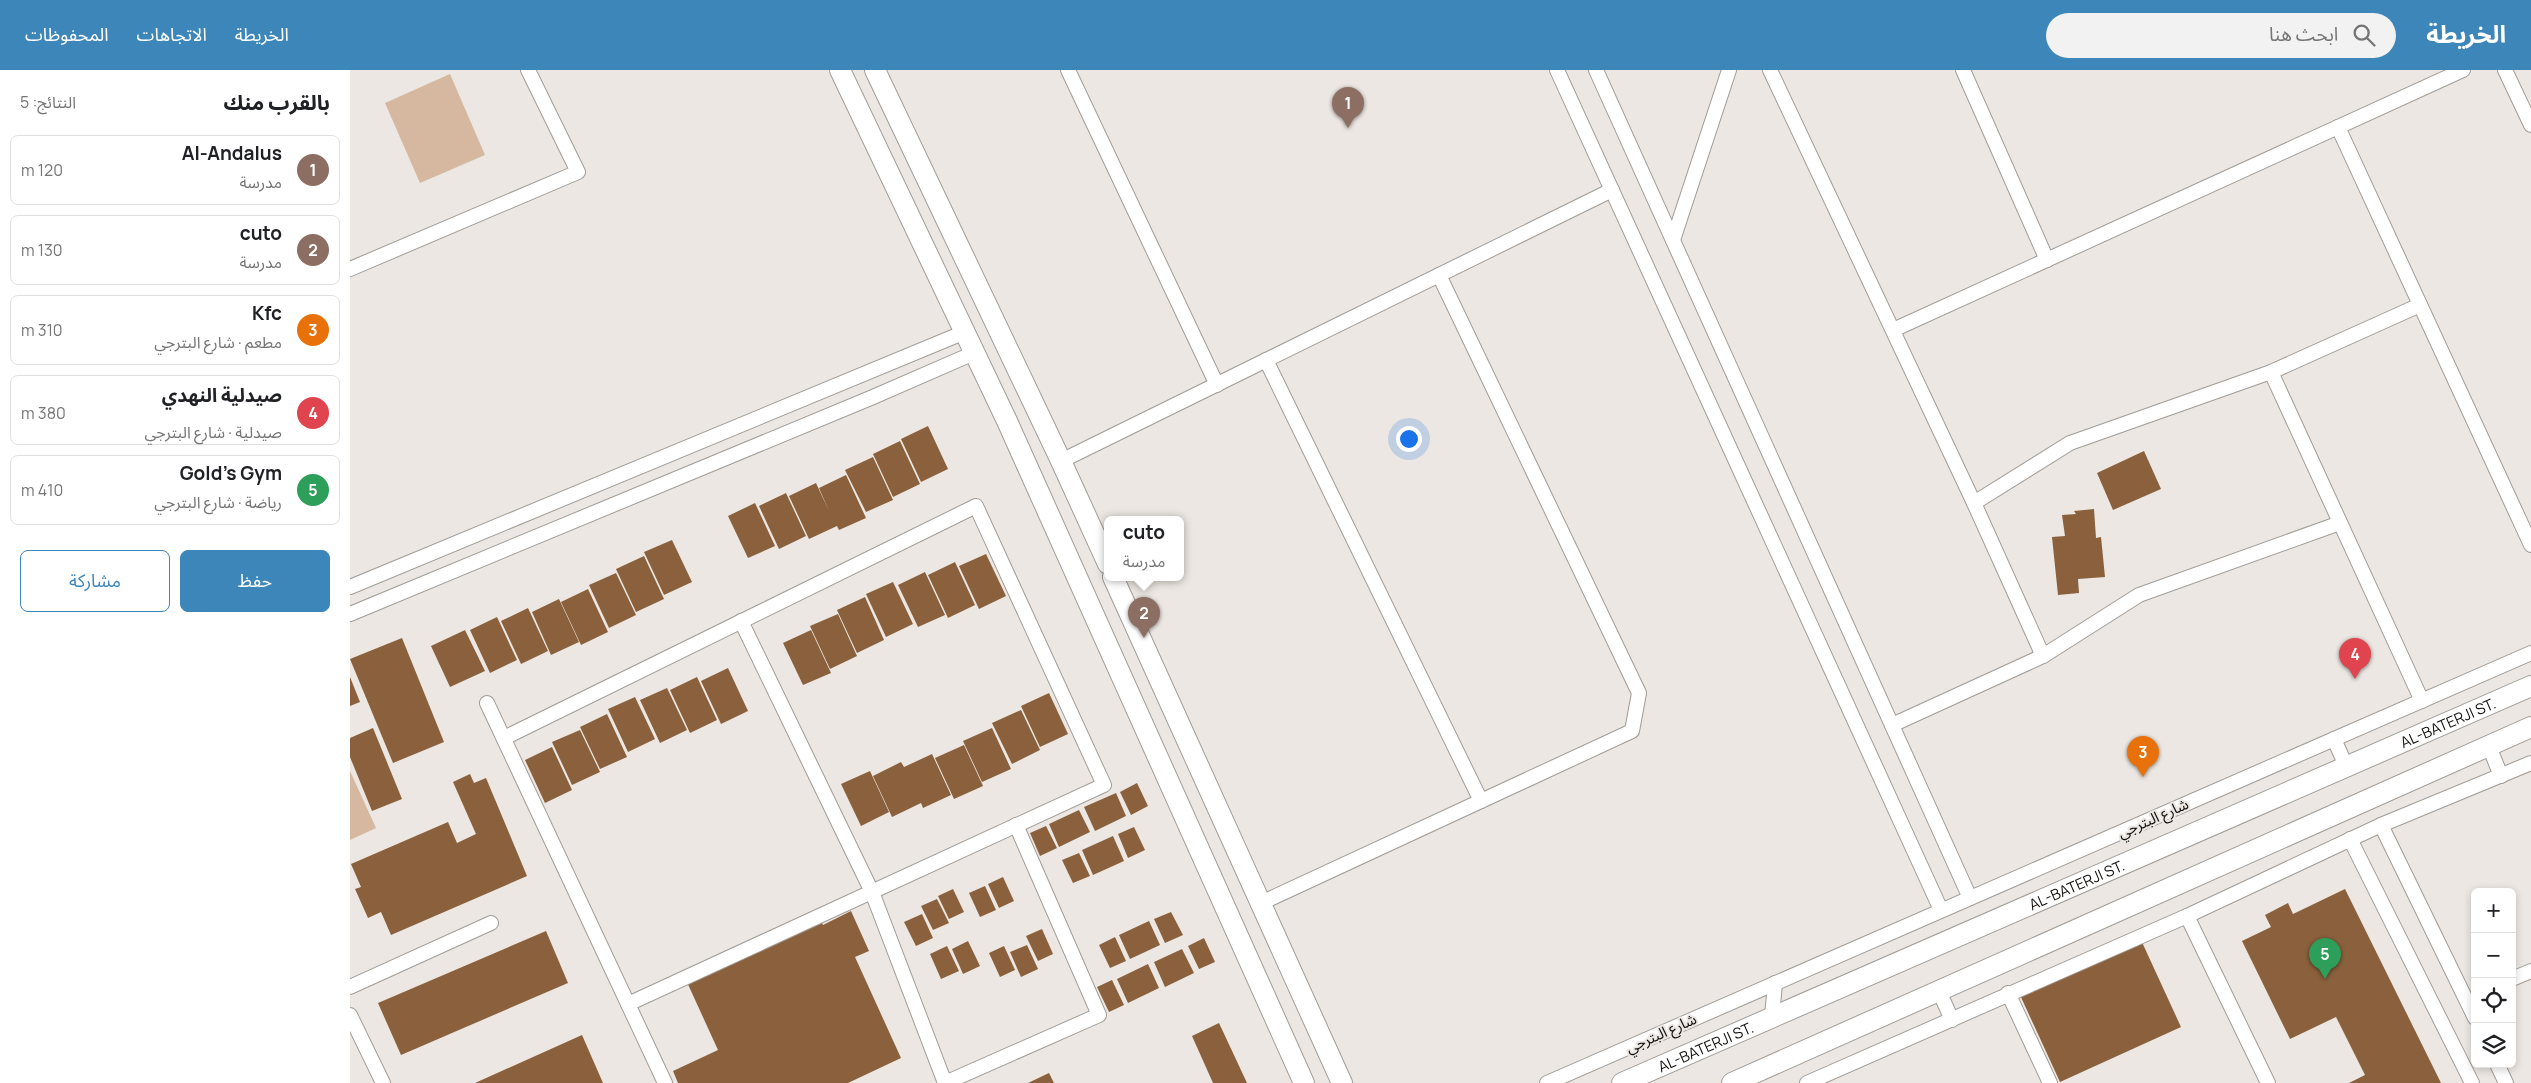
<!DOCTYPE html>
<html lang="ar">
<head>
<meta charset="utf-8">
<style>
	body { margin:0; font-family:Manrope,"Noto Sans Arabic",sans-serif; background:#f2f2f2; color:#202124; direction:rtl }
	.controls { position:absolute; right:15px; bottom:15px; display:grid; overflow:hidden; border-radius:8px; box-shadow:0 2px 8px #0003 }
	.controls button { width:45px; height:45px; display:grid; place-items:center; padding:0; border:0; border-bottom:1px solid #e0e0e0; background:#fff; color:#202124; font:25px sans-serif }
	.you { position:absolute; left:1058px; top:368px; width:18px; height:18px; margin:-12px; border:4px solid #fff; border-radius:50%; background:#1a73e8; box-shadow:0 0 0 8px #1a73e833 }
	.badge { display:grid; place-items:center; width:32px; height:32px; border-radius:50%; background:#3d86ba; color:#fff; font-size:16px; font-weight:700 }
	.pin { position:absolute; translate:-50% -41px; filter:drop-shadow(0 1px 2px #0008) }
	.pin::after { content:''; position:absolute; top:26px; width:18px; height:15px; background:inherit; clip-path:polygon(0 0,100% 0,50% 100%) }
	.popup { position:absolute; left:754px; top:446px; width:80px; height:65px; box-sizing:border-box; display:grid; place-content:center; border-radius:8px; background:#fff; filter:drop-shadow(0 1px 4px #0005); font-size:16px; white-space:nowrap; color:#757577 }
	.popup b { font-size:19px; color:#202124 }
	.popup::after { content:''; position:absolute; left:50%; top:100%; margin-left:-10px; border:10px solid transparent; border-top-color:#fff }
	.list { margin:0; padding:0; list-style:none }
	h2 { display:flex; justify-content:space-between; align-items:center; height:65px; margin:0; padding:0 20px; font-size:21px }
	h2 small { font-size:16px; font-weight:400; color:#757577 }
	.list li { display:grid; grid-template-columns:32px 1fr auto; gap:15px; align-items:center; box-sizing:border-box; height:70px; margin:0 10px 10px; padding:0 10px; border:1px solid #e0e0e0; border-radius:8px }
	.list b { display:block; font-size:19px; white-space:nowrap }
	.list p { margin:0; font-size:16px; white-space:nowrap; color:#757577 }
	.list em { font-size:16px; font-style:normal; color:#757577 }
	.actions { display:flex; gap:10px; padding:15px 20px }
	.actions a { flex:1; padding:11px 0; border:1px solid #3d86ba; border-radius:8px; text-align:center; font-size:18px; color:#3d86ba }
	.actions .main { background:#3d86ba; color:#fff }
	.icon { flex:none; width:28px; height:28px; fill:none; stroke:currentColor; stroke-width:2; stroke-linecap:round; stroke-linejoin:round }
	.map { position:relative; flex:none; width:2181px; height:1013px; overflow:hidden; direction:ltr }
	header { display:flex; align-items:center; gap:30px; box-sizing:border-box; height:70px; padding:0 25px; background:#3d86ba; color:#fff }
	header strong { font-size:24px }
	nav { display:flex; gap:28px; margin-inline-start:auto; font-size:18px }
	.search { width:350px; height:45px; background:#f2f2f2; display:flex; align-items:center; gap:12px; box-sizing:border-box; padding:0 18px; border-radius:28px; color:#757577; font-size:19px }
	main { display:flex }
	aside { flex:1; background:#fff }
	.map>svg:first-child { display:block }
	.green { fill:#d5b89f }
	.building { fill:#8a613c }
	.lines { fill:none; stroke-linecap:round; stroke-linejoin:round }
	.street-casing { stroke:#a19c97; stroke-width:16 }
	.secondary-casing { stroke:#a19c97; stroke-width:22 }
	.street { stroke:#fff; stroke-width:14 }
	.secondary { stroke:#fff; stroke-width:20 }
	.labels { text-anchor:middle; dominant-baseline:central; stroke-width:4; stroke-linejoin:round; paint-order:stroke }
	.street-label { font-size:15px; fill:#11100e; stroke:#ece7e2 }
</style>
</head>
<body>
<header>
<strong>الخريطة</strong>
<div class="search"><svg class="icon" aria-label="search" viewBox="0 0 24 24"><circle cx="10" cy="10" r="6"/><path d="M15 15l6 6"/></svg>ابحث هنا</div>
<nav><a>الخريطة</a><a>الاتجاهات</a><a>المحفوظات</a></nav>
</header>
<main>
<div class="map">
<svg width="2181" height="1013" viewBox="0 0 2181 1013">
	<rect width="100%" height="100%" fill="#ece7e2"/>
	<!-- green -->
	<g class="green">
		<path d="M100,4L135,85L70,113L35,33Z"/>
		<path d="M0,701L26,758L0,770Z"/>
	</g>
	<!-- building -->
	<g class="building">
		<path d="M578,356L598,399L571,412L551,369Z"/>
		<path d="M550,371L570,414L543,427L523,384Z"/>
		<path d="M1794,381L1811,419L1763,440L1747,403Z"/>
		<path d="M523,387L543,430L516,442L495,400Z"/>
		<path d="M496,405L516,448L489,460L487,456L459,469L439,426L466,413L479,441L469,418Z"/>
		<path d="M436,423L456,466L429,479L409,436Z"/>
		<path d="M405,433L425,476L398,488L378,446Z"/>
		<path d="M1744,439L1746,468L1751,467L1755,507L1728,509L1729,523L1708,525L1702,467L1715,466L1712,445L1726,444L1724,441Z"/>
		<path d="M322,470L342,512L314,525L294,482Z"/>
		<path d="M636,484L656,526L629,539L609,496Z"/>
		<path d="M294,486L314,529L286,542L266,499Z"/>
		<path d="M605,492L625,535L598,548L578,505Z"/>
		<path d="M575,502L595,545L568,557L548,515Z"/>
		<path d="M266,503L286,545L259,558L239,515Z"/>
		<path d="M543,512L563,554L536,567L516,524Z"/>
		<path d="M238,519L258,562L231,575L211,532Z"/>
		<path d="M515,527L534,570L507,583L487,540Z"/>
		<path d="M209,529L229,572L201,585L182,542Z"/>
		<path d="M178,538L198,581L171,594L151,551Z"/>
		<path d="M488,544L507,586L480,599L460,556Z"/>
		<path d="M147,547L167,590L140,603L120,560Z"/>
		<path d="M115,560L135,601L100,617L81,576Z"/>
		<path d="M461,560L481,603L453,615L433,573Z"/>
		<path d="M52,568L94,672L43,693L0,589Z"/>
		<path d="M378,598L398,641L371,654L351,611Z"/>
		<path d="M0,607L10,632L0,636Z"/>
		<path d="M347,607L367,650L340,663L320,620Z"/>
		<path d="M317,618L337,660L310,673L290,630Z"/>
		<path d="M699,623L718,664L690,677L671,636Z"/>
		<path d="M285,627L305,669L278,682L258,639Z"/>
		<path d="M671,640L690,680L662,694L642,653Z"/>
		<path d="M257,644L277,687L250,699L230,657Z"/>
		<path d="M23,658L52,729L22,741L0,687V668Z"/>
		<path d="M642,658L661,699L632,712L613,671Z"/>
		<path d="M230,660L250,702L222,715L202,672Z"/>
		<path d="M614,675L633,716L604,729L585,688Z"/>
		<path d="M202,677L222,720L195,733L175,690Z"/>
		<path d="M582,684L601,725L573,738L571,733L542,747L523,706L551,692L554,697Z"/>
		<path d="M520,701L539,742L511,756L491,714Z"/>
		<path d="M120,704L124,713L136,708L177,806L41,865L31,842L18,848L5,819L11,817L1,794L98,752L107,773L126,764L103,712Z"/>
		<path d="M787,713L798,736L781,745L770,722Z"/>
		<path d="M766,723L776,746L745,761L734,737Z"/>
		<path d="M729,740L740,762L709,777L699,754Z"/>
		<path d="M696,756L707,778L690,786L680,763Z"/>
		<path d="M784,757L795,780L778,788L768,764Z"/>
		<path d="M763,766L774,791L743,805L732,780Z"/>
		<path d="M729,783L740,806L723,813L712,790Z"/>
		<path d="M653,807L664,831L649,838L638,814Z"/>
		<path d="M635,816L646,840L630,847L619,823Z"/>
		<path d="M603,819L614,842L599,849L588,826Z"/>
		<path d="M1995,819L2091,1013H1999L2015,1005L1986,947L1940,969L1892,871L1921,857L1915,845L1938,833L1943,844Z"/>
		<path d="M587,829L599,853L583,860L571,836Z"/>
		<path d="M501,841L519,881L505,887L551,988L498,1013H328L323,1001L368,980L336,910L470,849L473,855Z"/>
		<path d="M821,842L833,865L815,873L804,849Z"/>
		<path d="M572,844L583,868L566,876L554,852Z"/>
		<path d="M799,851L810,875L780,889L769,865Z"/>
		<path d="M692,859L703,884L688,891L676,866Z"/>
		<path d="M196,861L218,913L51,985L28,933Z"/>
		<path d="M765,867L776,891L760,898L749,875Z"/>
		<path d="M854,868L865,892L849,899L838,876Z"/>
		<path d="M1791,870L1831,957L1710,1012L1670,925Z"/>
		<path d="M618,871L630,896L613,904L602,879Z"/>
		<path d="M677,875L688,899L671,907L660,882Z"/>
		<path d="M597,876L609,901L591,909L580,884Z"/>
		<path d="M654,876L665,900L650,907L639,883Z"/>
		<path d="M832,879L844,903L815,917L804,892Z"/>
		<path d="M798,894L809,918L778,933L767,909Z"/>
		<path d="M762,910L774,935L759,942L747,917Z"/>
		<path d="M869,953L897,1013H863L842,966Z"/>
		<path d="M232,965L253,1013H125Z"/>
		<path d="M699,1003L704,1013H678Z"/>
	</g>
	<g class="lines">
		<!-- street casing -->
		<g class="street-casing">
			<g id="street">
				<path d="M718,0L867,315"/>
				<path d="M1207,0L1591,840"/>
				<path d="M1246,0L1620,828"/>
				<path d="M1420,0L1624,433L1693,586"/>
				<path d="M1613,0L1697,190"/>
				<path d="M2155,0L2181,55"/>
				<path d="M1988,57L2181,475"/>
				<path d="M1323,170L1379,0"/>
				<path d="M0,199L228,102L178,0"/>
				<path d="M1543,260L2113,0"/>
				<path d="M916,290L1131,731"/>
				<path d="M1921,302L2072,631"/>
				<path d="M711,391L1262,120"/>
				<path d="M1624,433L1720,373L1921,302L2070,235"/>
				<path d="M0,517L615,262"/>
				<path d="M0,544L523,327L624,283"/>
				<path d="M391,551L522,822L595,1013"/>
				<path d="M137,633L315,1013"/>
				<path d="M1542,655L1693,586L1789,525L1990,453"/>
				<path d="M154,668L626,436L754,715L278,934"/>
				<path d="M1984,669L1996,696"/>
				<path d="M2139,676L2151,706"/>
				<path d="M2031,755L2125,948"/>
				<path d="M2000,769L2122,1013"/>
				<path d="M911,833L1282,661L1289,623L1089,205"/>
				<path d="M1837,846L1918,1013"/>
				<path d="M2162,909L2181,901"/>
				<path d="M0,917L141,853"/>
				<path d="M1589,921L1602,950"/>
				<path d="M1658,923L1700,1013"/>
				<path d="M0,945L33,1013"/>
				<path d="M1422,947L1425,913"/>
				<path d="M2147,994L2156,1013"/>
				<path d="M595,1013L749,945L666,755"/>
				<path d="M1197,1013L2181,583"/>
				<path d="M1457,1013L1837,846L2031,755L2181,693"/>
			</g>
		</g>
		<!-- secondary casing -->
		<g class="secondary-casing">
			<g id="secondary">
				<path d="M490,0L657,351L954,1013"/>
				<path d="M525,0L711,391L758,494"/>
				<path d="M763,507L992,1013"/>
				<path id="s1" d="M1272,1013L2181,616"/>
				<path d="M1382,1013L2181,657"/>
			</g>
		</g>
		<!-- street -->
		<use href="#street" class="street"/>
		<!-- secondary -->
		<use href="#secondary" class="secondary"/>
	</g>
	<g class="labels">
		<!-- street labels -->
		<g class="street-label">
			<text stroke="none"><textPath href="#s1" startOffset="901">AL-BATERJI ST.</textPath></text>
			<text transform="translate(1803 748) rotate(-24)">شارع البترجي</text>
			<text stroke="none"><textPath href="#s1" startOffset="496">AL-BATERJI ST.</textPath></text>
			<text transform="translate(1311 963) rotate(-24)">شارع البترجي</text>
			<text stroke="none"><textPath href="#s1" startOffset="91">AL-BATERJI ST.</textPath></text>
		</g>
	</g>
</svg>
<div class="controls">
<button>+</button>
<button>−</button>
<button><svg class="icon" aria-label="locate" viewBox="0 0 24 24"><circle cx="12" cy="12" r="6"/><path d="M12 2v4M12 18v4M2 12h4M18 12h4"/></svg></button>
<button><svg class="icon" aria-label="layers" viewBox="0 0 24 24"><path d="M12 4l9 5-9 5-9-5zM3 14l9 5 9-5"/></svg></button>
</div>
<div class="you"></div>
<div class="pin badge" style="left:998px;top:58px;background:#8d6e63">1</div>
<div class="pin badge" style="left:794px;top:568px;background:#8d6e63">2</div>
<div class="popup"><b>cuto</b>مدرسة</div>
<div class="pin badge" style="left:1793px;top:707px;background:#e8710a">3</div>
<div class="pin badge" style="left:2005px;top:609px;background:#e0444e">4</div>
<div class="pin badge" style="left:1975px;top:909px;background:#2e9e5b">5</div>
</div>
<aside>
<h2>بالقرب منك<small>النتائج: 5</small></h2>
<ul class="list">
<li><span class="badge" style="background:#8d6e63">1</span><div><b>Al-Andalus</b><p>مدرسة</p></div><em>120 m</em></li>
<li><span class="badge" style="background:#8d6e63">2</span><div><b>cuto</b><p>مدرسة</p></div><em>130 m</em></li>
<li><span class="badge" style="background:#e8710a">3</span><div><b>Kfc</b><p>مطعم · شارع البترجي</p></div><em>310 m</em></li>
<li><span class="badge" style="background:#e0444e">4</span><div><b>صيدلية النهدي</b><p>صيدلية · شارع البترجي</p></div><em>380 m</em></li>
<li><span class="badge" style="background:#2e9e5b">5</span><div><b>Gold's Gym</b><p>رياضة · شارع البترجي</p></div><em>410 m</em></li>
</ul>
<div class="actions"><a class="main">حفظ</a><a>مشاركة</a></div>
</aside>
</main>
</body>
</html>
